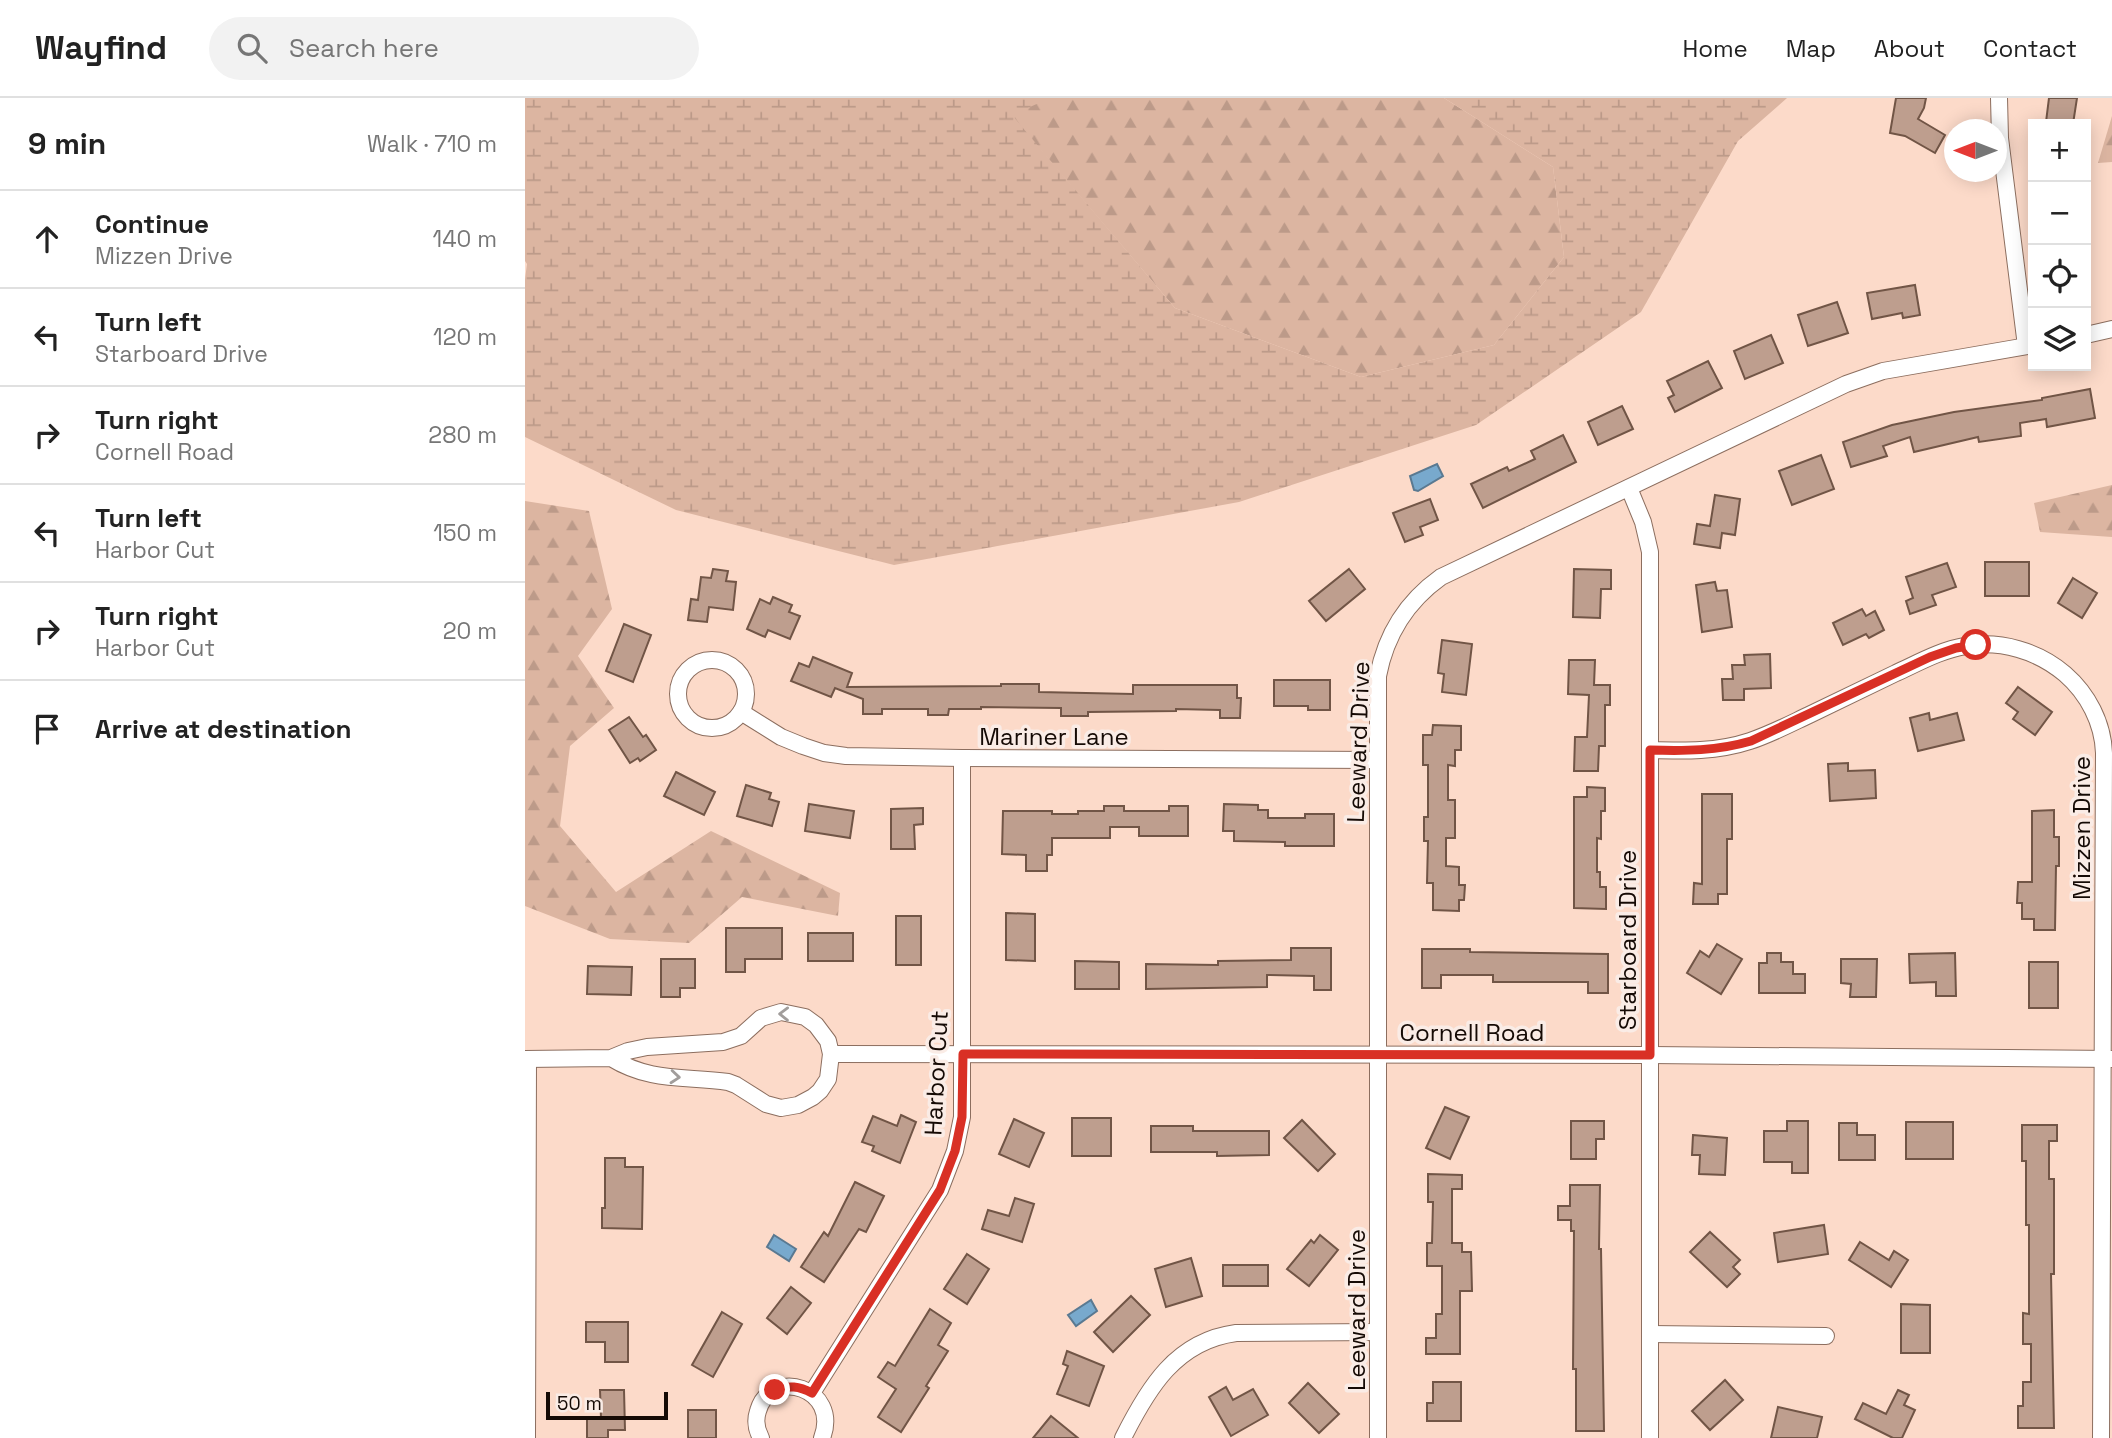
<!DOCTYPE html>
<html lang="en">
<head>
<meta charset="utf-8">
<style>
	body { margin:0; font-family:"Space Grotesk",sans-serif; background:#f2f2f2; color:#222 }
	.controls { position:absolute; right:21px; top:21px; display:grid; overflow:hidden; border-radius:0px; box-shadow:0 4px 18px #0003 }
	.controls button { width:63px; height:63px; display:grid; place-items:center; padding:0; border:0; border-bottom:2px solid #e0e0e0; background:#fff; color:#222; font:35px sans-serif }
	.compass { position:absolute; left:1419px; top:21px; width:63px; height:63px; border-radius:50%; background:#fff; box-shadow:0 4px 18px #0003; rotate:270deg }
	.scale { position:absolute; left:21px; bottom:18px; width:122px; box-sizing:border-box; padding-left:7px; border:4px solid #150a05; border-top:0; font-size:19px; line-height:24px; white-space:nowrap; color:#150a05; -webkit-text-stroke:5px #faece6; paint-order:stroke }
	.stop { position:absolute; width:21px; height:21px; margin:-16px; border:5px solid #d93025; border-radius:50%; background:#fff }
	.stop.end { background:#d93025; border-color:#fff; box-shadow:0 2px 7px #0008 }
	.list { margin:0; padding:0; list-style:none }
	h2 { display:flex; justify-content:space-between; align-items:center; height:91px; margin:0; padding:0 28px; font-size:30px }
	h2 small { font-size:23px; font-weight:400; color:#767676 }
	.list li { display:grid; grid-template-columns:46px 1fr auto; gap:21px; align-items:center; box-sizing:border-box; height:98px; padding:0 28px; border-top:2px solid #e0e0e0 }
	.list b { display:block; font-size:26px; white-space:nowrap }
	.list p { margin:0; font-size:23px; white-space:nowrap; color:#767676 }
	.list em { font-size:23px; font-style:normal; color:#767676 }
	.icon { flex:none; width:38px; height:38px; fill:none; stroke:currentColor; stroke-width:2; stroke-linecap:round; stroke-linejoin:round }
	.map { position:relative; flex:none; width:1587px; height:1340px; overflow:hidden }
	header { display:flex; align-items:center; gap:42px; box-sizing:border-box; height:98px; padding:0 35px; background:#fff; border-bottom:2px solid #e0e0e0 }
	header strong { font-size:33px }
	nav { display:flex; gap:38px; margin-inline-start:auto; font-size:24px }
	.search { width:490px; height:63px; background:#f2f2f2; display:flex; align-items:center; gap:18px; box-sizing:border-box; padding:0 24px; border-radius:38px; color:#767676; font-size:26px }
	main { display:flex }
	aside { flex:1; background:#fff }
	.map>svg:first-child { display:block }
	.forest { fill:url(#forest-firs) }
	.wetland { fill:url(#wetland-marsh) }
	.water { fill:#78a9cd; stroke:#5a7991; stroke-width:2 }
	.building { fill:#be9e8e; stroke:#715546; stroke-width:2 }
	.lines { fill:none; stroke-linecap:round; stroke-linejoin:round }
	.street-casing { stroke:#8c6e5f; stroke-width:18 }
	.street { stroke:#fff; stroke-width:16 }
	.oneway { stroke:#a19d9b }
	.route { stroke:#d93025; stroke-width:9 }
	.labels { text-anchor:middle; dominant-baseline:central; stroke-width:7; stroke-linejoin:round; paint-order:stroke }
	.street-label { font-size:24px; fill:#150a05; stroke:#faece6 }
</style>
</head>
<body>
<header>
<strong>Wayfind</strong>
<div class="search"><svg class="icon" aria-label="search" viewBox="0 0 24 24"><circle cx="10" cy="10" r="6"/><path d="M15 15l6 6"/></svg>Search here</div>
<nav><a>Home</a><a>Map</a><a>About</a><a>Contact</a></nav>
</header>
<main>
<aside>
<h2>9 min<small>Walk · 710 m</small></h2>
<ul class="list">
<li><svg class="icon" aria-label="ahead" viewBox="0 0 24 24"><path d="M12 20V5M6 11l6-6 6 6"/></svg><div><b>Continue</b><p>Mizzen Drive</p></div><em>140 m</em></li>
<li><svg class="icon" aria-label="left" viewBox="0 0 24 24"><path d="M17 20v-9H6M10 6l-5 5 5 5"/></svg><div><b>Turn left</b><p>Starboard Drive</p></div><em>120 m</em></li>
<li><svg class="icon" aria-label="right" viewBox="0 0 24 24"><path d="M7 20v-9h11M14 6l5 5-5 5"/></svg><div><b>Turn right</b><p>Cornell Road</p></div><em>280 m</em></li>
<li><svg class="icon" aria-label="left" viewBox="0 0 24 24"><path d="M17 20v-9H6M10 6l-5 5 5 5"/></svg><div><b>Turn left</b><p>Harbor Cut</p></div><em>150 m</em></li>
<li><svg class="icon" aria-label="right" viewBox="0 0 24 24"><path d="M7 20v-9h11M14 6l5 5-5 5"/></svg><div><b>Turn right</b><p>Harbor Cut</p></div><em>20 m</em></li>
<li><svg class="icon" aria-label="arrive" viewBox="0 0 24 24"><path d="M6 21V4h12l-3 4 3 4H6"/></svg><div><b>Arrive at destination</b></div></li>
</ul>
</aside>
<div class="map">
<svg width="1587" height="1340" viewBox="0 0 1587 1340">
	<defs>
		<pattern id="forest-firs" width="22" height="20" patternUnits="userSpaceOnUse" patternTransform="scale(1.75)"><rect width="22" height="20" fill="#dcb5a1"/><path d="M5 1l3.5 6h-7zM16 11l3.5 6h-7z" fill="#bc9a89"/></pattern>
		<pattern id="wetland-marsh" width="20" height="14" patternUnits="userSpaceOnUse" patternTransform="scale(1.75)"><rect width="20" height="14" fill="#dcb5a1"/><path d="M1 5h8M5 5V1M11 12h8M15 12V8" fill="none" stroke="#bc9a89"/></pattern>
	</defs>
	<rect width="100%" height="100%" fill="#fcdac9"/>
	<!-- forest -->
	<g class="forest">
		<path d="M480,0H919L1028,69L1039,159L969,247L836,279L650,210L486,17Z"/>
		<path d="M1587,18V64L1573,65Z"/>
		<path d="M1587,387V439L1515,434L1509,405Z"/>
		<path d="M0,403L64,413L87,511L53,558L89,610L45,648L35,728L91,794L186,733L315,795L313,818L217,799L164,845L85,841L0,808Z"/>
	</g>
	<!-- wetland -->
	<path class="wetland" d="M0,0H525L487,17L650,210L836,279L969,247L1039,159L1028,69L919,0H1262L1213,43L1116,214L951,327L714,404L369,467L151,412L0,339V181L2,166L0,163Z"/>
	<!-- water -->
	<g class="water">
		<path d="M912,366L918,378L893,393L889,392L885,378Z"/>
		<path d="M249,1137L271,1151L264,1163L242,1149Z"/>
		<path d="M566,1202L572,1213L551,1228L543,1217Z"/>
	</g>
	<!-- building -->
	<g class="building">
		<path d="M1371,0H1401L1399,10L1393,21L1420,37L1410,55L1380,38L1365,35Z"/>
		<path d="M1524,0H1552L1548,26L1521,24Z"/>
		<path d="M1390,187L1395,217L1378,220L1377,215L1347,221L1342,195Z"/>
		<path d="M1312,204L1323,235L1283,248L1273,217Z"/>
		<path d="M1246,237L1258,265L1220,281L1209,253Z"/>
		<path d="M1183,263L1197,290L1150,314L1143,300L1149,297L1142,283Z"/>
		<path d="M1565,291L1570,320L1522,329L1521,321L1495,325L1496,338L1454,344L1453,339L1389,354L1385,339L1358,348L1362,358L1326,369L1318,344L1367,327L1429,314L1517,302V300Z"/>
		<path d="M1097,308L1108,331L1073,347L1063,324Z"/>
		<path d="M1038,337L1051,364L958,410L946,386L982,369L984,373L1010,361L1006,353Z"/>
		<path d="M1296,357L1309,391L1267,407L1254,373Z"/>
		<path d="M1190,397L1215,401L1210,437L1197,435L1195,450L1169,446L1172,426L1185,428Z"/>
		<path d="M905,401L913,422L895,429L898,437L880,444L868,415Z"/>
		<rect x="1460" y="464" width="44" height="34"/>
		<path d="M1422,465L1431,489L1407,497L1411,507L1385,516L1381,503L1388,500L1381,479Z"/>
		<path d="M188,471L203,473L201,483L211,484L208,512L184,509L182,524L163,522L166,501L173,502L176,479L186,480Z"/>
		<path d="M824,471L840,491L801,523L784,503Z"/>
		<path d="M1049,471L1086,472V491H1076L1075,520L1048,519Z"/>
		<path d="M1548,480L1572,495L1557,520L1533,505Z"/>
		<path d="M1190,484L1192,493L1202,492L1207,529L1177,534L1171,487Z"/>
		<path d="M248,499L267,507L264,514L275,518L265,541L243,532L240,539L222,531L235,501L245,506Z"/>
		<path d="M1337,511L1341,518L1350,513L1359,532L1344,540L1341,536L1318,547L1308,525Z"/>
		<path d="M99,526L126,537L108,584L81,573Z"/>
		<path d="M917,542L947,546L941,597L917,594L919,576L913,575Z"/>
		<path d="M1245,556L1246,590L1219,591V602H1198L1197,581H1208L1207,567H1220L1219,557Z"/>
		<path d="M288,559L327,575L322,589L476,588V586H514V594L608,596V587H712V600H716L715,620H695V612L651,611V613L563,614V618H536V610L456,609V611H424L423,617H403V611H357V616H338V601L310,590L306,599L266,583L274,565L284,569Z"/>
		<path d="M1044,562H1070L1069,587H1085V607H1080V648H1074L1073,673H1049L1050,639H1062L1064,597L1043,596Z"/>
		<path d="M749,582H805V612H783V608H749Z"/>
		<path d="M1493,589L1527,614L1510,637L1488,621L1493,614L1481,605Z"/>
		<path d="M1404,615L1405,622L1432,615L1439,642L1393,653L1385,620Z"/>
		<path d="M104,619L118,639L121,637L131,652L115,663L113,660L105,665L84,632Z"/>
		<path d="M908,627L936,628V652H930V668L923,667V702H930V740H921V768L934,769V787H940L939,802H934V813L908,812V785H902L903,743H899V719H903V667H898V637H907Z"/>
		<path d="M1323,665V673L1350,672L1351,700L1305,703L1303,666Z"/>
		<path d="M151,674L190,694L179,717L139,698Z"/>
		<path d="M221,687L246,695L244,701L254,704L247,728L212,718Z"/>
		<path d="M1062,689L1080,690V713H1076V741L1072,740V774H1075V789H1081V811L1049,810V699H1062Z"/>
		<path d="M1177,696H1207V741H1202V796H1193V806H1168L1169,785L1177,786Z"/>
		<path d="M284,706L329,713L325,740L280,733Z"/>
		<path d="M699,706L733,707V712H743V720H780V716H809V748H760V744L709,743V733H698Z"/>
		<path d="M579,708H599V713H644V708H663V738H614V729H585V740H527V757H522V773H501V757L477,756L478,713H527V716H553V713H579Z"/>
		<path d="M398,710V726L389,727L390,751H366V711Z"/>
		<path d="M1529,712V739H1534V768H1531L1530,832H1509V821H1497V805H1492L1493,784H1507V713Z"/>
		<path d="M481,815L510,816V863L481,862Z"/>
		<rect x="371" y="818" width="25" height="49"/>
		<path d="M201,830H257V861H220V874H201Z"/>
		<rect x="283" y="835" width="45" height="28"/>
		<path d="M1192,846L1217,861L1196,896L1162,875L1175,853L1184,859Z"/>
		<path d="M766,850H806V892H789V878L742,877V889L621,891V866L693,867V863L766,862Z"/>
		<path d="M897,851H945V854L1083,856V895H1063V884H968V877H916V890H897Z"/>
		<path d="M1242,855H1256V864H1268V876H1280V895H1234V865H1242Z"/>
		<path d="M1430,855L1431,898H1411V884L1385,885L1384,856Z"/>
		<path d="M136,861H170V890H155V899H136Z"/>
		<path d="M1316,861H1352L1351,899H1325L1326,886L1316,885Z"/>
		<path d="M550,863L594,864V891H550Z"/>
		<rect x="1504" y="864" width="29" height="46"/>
		<path d="M63,868L107,869L106,897L62,896Z"/>
		<path d="M920,1009L944,1019L925,1061L901,1050Z"/>
		<path d="M376,1017L391,1024L375,1065L347,1053L349,1048L337,1044L348,1018L372,1028Z"/>
		<rect x="547" y="1020" width="39" height="38"/>
		<path d="M489,1021L519,1035L504,1069L474,1056Z"/>
		<path d="M777,1022L810,1056L793,1073L759,1040Z"/>
		<path d="M1046,1023H1079V1041H1071V1061H1046Z"/>
		<path d="M1262,1023H1283V1075H1267V1064H1239V1033H1262Z"/>
		<rect x="1381" y="1024" width="47" height="37"/>
		<path d="M1314,1025H1332V1037H1350V1062H1314Z"/>
		<path d="M1497,1027H1532V1043H1524V1081H1529V1176H1526L1529,1330H1493V1308H1498V1284H1506V1246H1498V1215L1504,1216V1127H1501V1063H1497Z"/>
		<path d="M626,1028H668V1033H744V1057L692,1058V1054H626Z"/>
		<path d="M1168,1037L1202,1040L1200,1077L1174,1076L1175,1057H1167Z"/>
		<path d="M80,1060H100V1069H118L117,1131L77,1130V1110H80Z"/>
		<path d="M903,1076L937,1077V1091H927V1145H937V1154H946L947,1193H935V1256H901V1240H911V1216H917V1168H902V1145H907L908,1104H903Z"/>
		<path d="M330,1084L359,1098L341,1134L334,1131L299,1184L276,1169L299,1134L303,1138Z"/>
		<path d="M1045,1087H1075L1074,1151H1076L1079,1333H1051V1271H1048L1049,1133H1046V1122H1033V1108H1045Z"/>
		<path d="M490,1100L509,1106L497,1144L457,1131L463,1112L484,1118Z"/>
		<path d="M1299,1127L1303,1156L1253,1164L1249,1135Z"/>
		<path d="M1185,1134L1215,1162L1208,1169L1215,1176L1202,1189L1165,1154Z"/>
		<path d="M795,1137L813,1152L784,1188L762,1171L786,1142L789,1145Z"/>
		<path d="M1335,1144L1364,1162L1369,1153L1383,1162L1366,1189L1324,1162Z"/>
		<path d="M442,1156L464,1171L442,1206L419,1191Z"/>
		<path d="M666,1160L677,1198L641,1209L630,1171Z"/>
		<rect x="698" y="1167" width="45" height="21"/>
		<path d="M266,1189L286,1205L262,1236L242,1220Z"/>
		<path d="M606,1198L625,1217L588,1254L569,1234Z"/>
		<path d="M1376,1206L1405,1207V1255H1376Z"/>
		<path d="M405,1211L426,1225L413,1247L423,1253L401,1288L404,1290L376,1334L353,1319L371,1291L353,1279L363,1264L370,1268Z"/>
		<path d="M197,1214L217,1226L188,1279L167,1267Z"/>
		<path d="M61,1224H103V1264H80V1244H61Z"/>
		<path d="M542,1253L579,1268L564,1308L532,1296L543,1268L538,1266Z"/>
		<path d="M1200,1282L1218,1302L1185,1332L1167,1313Z"/>
		<path d="M908,1284H936V1323H902V1305H908Z"/>
		<path d="M783,1285L814,1316L794,1335L764,1305Z"/>
		<path d="M701,1289L708,1302L728,1291L743,1317L706,1338L684,1299Z"/>
		<path d="M75,1292H99L100,1332H83V1340H62V1321L76,1320Z"/>
		<path d="M1373,1292L1384,1297L1379,1307L1390,1312L1377,1340H1368L1330,1321L1338,1305L1361,1316Z"/>
		<path d="M1253,1309L1297,1319L1292,1340H1246Z"/>
		<rect x="163" y="1312" width="28" height="28"/>
		<path d="M526,1318L553,1340H508Z"/>
	</g>
	<g class="lines">
		<!-- street casing -->
		<g class="street-casing">
			<g id="street">
				<path d="M1474,0L1475,40L1501,248"/>
				<path d="M1561,237L1587,231"/>
				<path d="M1104,390L1118,424L1125,454V1340"/>
				<circle cx="187" cy="596" r="34"/>
				<path d="M216,614L256,639L278,648L299,655L321,658L437,660L852,662"/>
				<path d="M1125,652C1159,653 1192,654 1225,643C1246,636 1265,626 1284,617C1313,603 1342,589 1371,575C1393,565 1416,552 1440,548C1476,542 1513,553 1540,576C1563,596 1578,625 1579,655L1576,1340"/>
				<path d="M306,956L1125,957L1587,961"/>
				<path d="M0,961L86,960L103,953L122,949L198,944L216,938L236,920L256,914L280,919L291,927L303,943L306,956L303,981L295,993L288,999L273,1007L256,1010L241,1006L211,987L203,984C159,978 125,984 86,960"/>
				<path d="M1125,1236L1301,1238"/>
				<path d="M287,1295L415,1092L430,1053L437,1019V660"/>
				<path d="M2,1340L3,961"/>
				<path d="M236,1340C231,1331 230,1322 233,1313C246,1268 316,1290 297,1340"/>
				<path d="M598,1340C623,1290 651,1243 711,1235L853,1234"/>
				<path d="M853,1340V578C861,536 881,504 916,479L1321,286L1358,273L1508,247"/>
			</g>
		</g>
		<!-- street -->
		<use href="#street" class="street"/>
	</g>
	<!-- one-way arrows -->
	<defs><path id="oneway-chevron" d="M-2-3.5L2.5 0L-2 3.5" fill="none" stroke-width="1.6" stroke-linecap="round" stroke-linejoin="round" transform="scale(1.75)"/></defs>
	<g class="oneway">
		<use href="#oneway-chevron" transform="translate(259 916) rotate(-179)"/>
		<use href="#oneway-chevron" transform="translate(150 979) rotate(5)"/>
	</g>
	<g class="lines">
		<!-- route -->
		<path class="route" d="M250,1292C264,1287 274,1288 287,1295L415,1092L430,1053L437,1019L438,956L1125,957V652C1160,653 1192,653 1226,643L1405,559L1431,550L1451,547"/>
	</g>
	<g class="labels">
		<!-- street labels -->
		<g class="street-label">
			<text x="529" y="638">Mariner Lane</text>
			<text transform="translate(833 644) rotate(-88)">Leeward Drive</text>
			<text transform="translate(1556 730) rotate(-90)">Mizzen Drive</text>
			<text transform="translate(1102 842) rotate(-90)">Starboard Drive</text>
			<text x="947" y="934">Cornell Road</text>
			<text transform="translate(411 975) rotate(-87)">Harbor Cut</text>
			<text transform="translate(831 1212) rotate(-90)">Leeward Drive</text>
		</g>
	</g>
</svg>
<div class="controls">
<button>+</button>
<button>−</button>
<button><svg class="icon" aria-label="locate" viewBox="0 0 24 24"><circle cx="12" cy="12" r="6"/><path d="M12 2v4M12 18v4M2 12h4M18 12h4"/></svg></button>
<button><svg class="icon" aria-label="layers" viewBox="0 0 24 24"><path d="M12 4l9 5-9 5-9-5zM3 14l9 5 9-5"/></svg></button>
</div>
<svg class="compass" viewBox="-18 -18 36 36"><path d="M0-13l5 13h-10z" fill="#e53935"/><path d="M0 13l5-13h-10z" fill="#767676"/></svg>
<div class="scale">50 m</div>
<div class="stop" style="left:1451px;top:547px"></div>
<div class="stop end" style="left:250px;top:1292px"></div>
</div>
</main>
</body>
</html>
